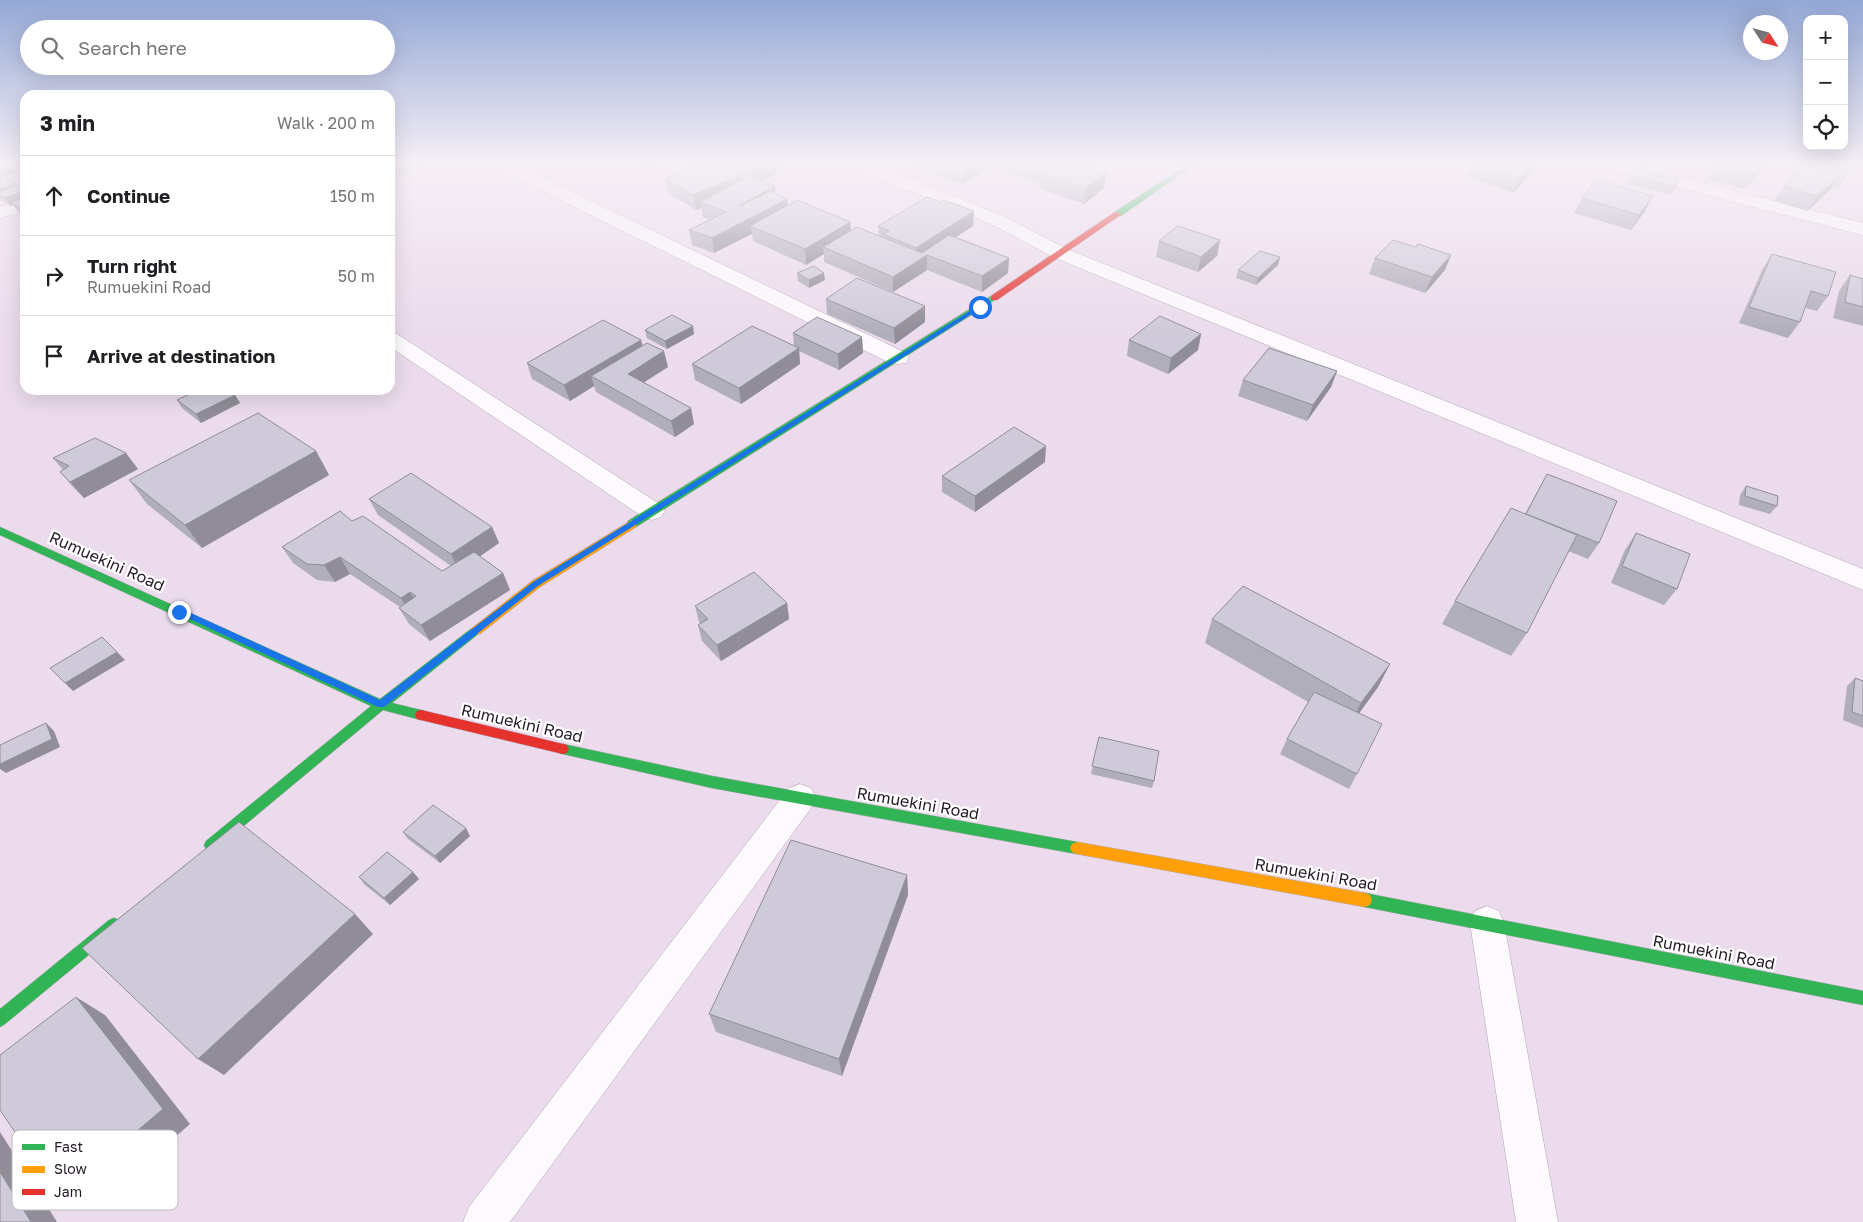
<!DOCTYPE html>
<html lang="en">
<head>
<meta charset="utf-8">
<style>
	body { margin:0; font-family:"Golos Text",sans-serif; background:#f6f6f6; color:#202124 }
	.controls { position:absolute; right:15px; top:15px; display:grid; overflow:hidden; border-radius:10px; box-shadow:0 5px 20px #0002 }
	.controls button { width:45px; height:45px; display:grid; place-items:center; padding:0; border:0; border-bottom:1px solid #e0e0e0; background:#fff; color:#202124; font:25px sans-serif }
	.compass { position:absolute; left:1743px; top:15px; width:45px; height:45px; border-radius:50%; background:#fff; box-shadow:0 5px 20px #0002; rotate:126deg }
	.stop { position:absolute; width:15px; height:15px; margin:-11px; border:4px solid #1a73e8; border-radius:50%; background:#fff }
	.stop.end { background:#1a73e8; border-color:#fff; box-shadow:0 1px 5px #0008 }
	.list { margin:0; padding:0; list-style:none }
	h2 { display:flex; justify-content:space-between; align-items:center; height:65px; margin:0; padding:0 20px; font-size:21px }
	h2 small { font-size:16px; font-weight:400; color:#757577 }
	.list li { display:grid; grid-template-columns:32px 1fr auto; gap:15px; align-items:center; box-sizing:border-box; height:80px; padding:0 20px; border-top:1px solid #e0e0e0 }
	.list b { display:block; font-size:19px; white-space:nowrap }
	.list p { margin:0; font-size:16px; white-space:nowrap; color:#757577 }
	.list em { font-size:16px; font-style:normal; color:#757577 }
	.icon { flex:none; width:28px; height:28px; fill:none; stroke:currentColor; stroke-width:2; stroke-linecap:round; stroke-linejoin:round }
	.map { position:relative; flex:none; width:1863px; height:1222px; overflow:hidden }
	.search { position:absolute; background:#fff; box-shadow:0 5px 20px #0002; left:20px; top:20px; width:375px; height:55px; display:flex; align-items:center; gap:12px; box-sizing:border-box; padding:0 18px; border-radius:28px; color:#757577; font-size:19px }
	.panel { position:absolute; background:#fff; box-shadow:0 5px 20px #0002; left:20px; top:90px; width:375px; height:305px; border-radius:15px }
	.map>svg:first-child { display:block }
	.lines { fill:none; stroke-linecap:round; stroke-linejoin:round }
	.street-casing { stroke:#b3a7b4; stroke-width:1 }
	.fast-casing { stroke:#b3a7b4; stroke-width:1 }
	.slow-casing { stroke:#b3a7b4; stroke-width:1 }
	.jam-casing { stroke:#b3a7b4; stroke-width:1 }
	.street { fill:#fcfafc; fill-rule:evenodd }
	.fast { fill:#30b455; fill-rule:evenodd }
	.slow { fill:#ff9f0a; fill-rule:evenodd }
	.jam { fill:#e5322d; fill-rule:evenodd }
	.wall { fill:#b1aebb }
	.shaded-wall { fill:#908d98 }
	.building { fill:#cecad9; stroke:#908d98 }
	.route { fill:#1a73e8 }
	.labels { text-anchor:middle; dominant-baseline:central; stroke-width:4.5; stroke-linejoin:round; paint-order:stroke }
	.street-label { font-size:16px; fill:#241a25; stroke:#fff }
	.key { fill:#fff; stroke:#bdbabe; stroke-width:1 }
	.key-label { font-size:14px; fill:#241a25 }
</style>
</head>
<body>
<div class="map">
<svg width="1863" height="1222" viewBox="0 0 1863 1222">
	<rect width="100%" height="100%" fill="#ebdbec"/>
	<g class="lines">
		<!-- street casing -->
		<g class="street-casing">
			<g id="street">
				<path d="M492,163H512L906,353L909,358L906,363L898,364L890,363L494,167Z"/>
				<path d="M849,163H871L1005,217L1067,249L1863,569V590L1053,257L993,225L851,167Z"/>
				<path d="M1596,163H1622L1863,223V235L1598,167Z"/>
				<path d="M25,200V211L0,218V207Z"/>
				<path d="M390,332L397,334L661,505L665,511L661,517L652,520L643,517L390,347Z"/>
				<path d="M800,784L811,788L816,798L811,808L510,1222H463L469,1207L789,788Z"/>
				<path d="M1487,906L1499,911L1504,923L1558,1222H1516L1470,923L1475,911Z"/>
			</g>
		</g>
		<!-- fast casing -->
		<g class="fast-casing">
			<g id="fast">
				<path d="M1190,163H1197L1121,216H1115V212Z"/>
				<path d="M991,296L998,298L636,527H628L627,524L628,521Z"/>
				<path d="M0,527L380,699L472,628H480L482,631L392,703L425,711L427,715L425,719L421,720L383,710L216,849L211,851L206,849L204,845L206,841L371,706L0,535Z"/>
				<path d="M563,744L712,776L1077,842L1082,844L1084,848L1082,852L1077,854L712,788L563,754L559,753L557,749L559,745Z"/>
				<path d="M1365,893L1863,991V1005L1365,907L1360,905L1358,900L1360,895Z"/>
				<path d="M114,918L119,920L121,925L119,930L5,1024L0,1027V1009L109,920Z"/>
			</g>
		</g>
		<!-- slow casing -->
		<g class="slow-casing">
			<g id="slow">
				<path d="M632,520L636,521L637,524L636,527L540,587L480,634H472L470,631L472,628L532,581Z"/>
				<path d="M1077,842L1365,893L1370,895L1372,900L1370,905L1365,907L1077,854L1072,852L1070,848L1072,844Z"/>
			</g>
		</g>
		<!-- jam casing -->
		<g class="jam-casing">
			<g id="jam">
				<path d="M1115,212L1122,214L997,300H991V296Z"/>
				<path d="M421,710L563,744L567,745L569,749L567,753L563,754L421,720L417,719L415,715L417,711Z"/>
			</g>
		</g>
		<!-- street -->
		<use href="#street" class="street"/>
		<!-- fast -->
		<use href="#fast" class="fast"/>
		<!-- slow -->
		<use href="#slow" class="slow"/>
		<!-- jam -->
		<use href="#jam" class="jam"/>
	</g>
	<!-- wall -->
	<g class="wall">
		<path d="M0,163L5,176L17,185L25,186V220L22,217L13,205L11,206L0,200Z"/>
		<path d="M638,163H656L647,167Z"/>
		<path d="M691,163H777L778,172L763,181L788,205L850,222L851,230L879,235L878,226L940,202L974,211L973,226L956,237L1009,258L1008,273L982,292L927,270L893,292L824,262V254L806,265L753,241L752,233L714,253L692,245L689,230L710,220L703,217L701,208L696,210L668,193L665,179L699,165Z"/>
		<path d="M918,163H998L963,184L918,168Z"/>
		<path d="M1005,163H1074L1106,173L1104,188L1084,204L1039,188V182L1004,172Z"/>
		<path d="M1474,163L1534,170L1513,193L1468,177Z"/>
		<path d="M1766,163L1745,189L1708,179L1716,164Z"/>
		<path d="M1798,163H1858L1850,174L1846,173L1843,181L1838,189L1832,187L1830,190L1807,211L1774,201L1784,186L1793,177H1790Z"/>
		<path d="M1630,176L1679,179L1671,195L1626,183Z"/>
		<path d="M1582,198L1645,211L1631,230L1574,213Z"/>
		<path d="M1220,240L1217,256L1198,272L1156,257L1159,241Z"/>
		<path d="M1416,247L1451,255L1445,270L1425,293L1369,274L1375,258Z"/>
		<path d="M1772,254L1828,296L1817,311L1805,308L1800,322L1788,338L1739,323L1762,270Z"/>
		<path d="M1280,257L1278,265L1256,285L1236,278L1238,270Z"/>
		<path d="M797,273L825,280L809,288L798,281Z"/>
		<path d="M1850,275L1863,279V326L1833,318L1839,291Z"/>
		<path d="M826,299L925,322L895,344L827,314Z"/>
		<path d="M645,330L694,334L667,349L647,338Z"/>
		<path d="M793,333L862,337L863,353L839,370L799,351L800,364L741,404L695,380L692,364L794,346Z"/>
		<path d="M1201,334L1198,350L1168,374L1127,356L1129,340Z"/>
		<path d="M641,340L642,346L668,367L644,382L694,424L675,437L596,392L594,386L570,401L532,379L527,363Z"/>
		<path d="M1337,371L1331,387L1307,421L1238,396L1243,380Z"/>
		<path d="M235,395L240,403L201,423L182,408L177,400Z"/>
		<path d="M316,451L329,475L202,548L147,504L129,480Z"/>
		<path d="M53,458L138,469L84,498L74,488L60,472L63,470Z"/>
		<path d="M1045,462L975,512L942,492V476Z"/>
		<path d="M1547,474L1599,543L1588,559L1568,551L1527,633L1511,656L1442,624L1455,601L1525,514Z"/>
		<path d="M1746,486L1777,506L1770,514L1739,505L1740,495Z"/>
		<path d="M369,499L492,527L499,543L480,556L503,573L510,590L430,641L409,624L399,608L400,607L350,574L335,582L317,580L293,563L282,547L352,521L442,571L451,566L378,515Z"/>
		<path d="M1636,533L1677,589L1664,605L1611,583L1625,550Z"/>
		<path d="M787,603L789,619L721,661L702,641L698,625L701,624L699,622L695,606Z"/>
		<path d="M1212,619L1390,664L1378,687L1359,713L1357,774L1349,789L1280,754L1287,739L1308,702L1205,643Z"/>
		<path d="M1855,678L1863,681V728L1843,720L1847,686Z"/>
		<path d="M1099,737L1154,781L1152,788L1091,774Z"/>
		<path d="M403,832L470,836L440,863L408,839Z"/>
		<path d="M907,875L908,895L842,1076L716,1032L709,1014Z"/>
		<path d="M359,877L419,879L390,905L365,885Z"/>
	</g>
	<!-- shaded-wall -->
	<g class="shaded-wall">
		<path d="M0,163H25V169L0,178Z"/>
		<path d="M390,163H424L425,164L390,179Z"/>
		<path d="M646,163H656L647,167Z"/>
		<path d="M769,163H777L778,172L754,187L752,172Z"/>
		<path d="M975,163H998L963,184L964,169Z"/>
		<path d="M1051,163H1063L1043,175L1044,168Z"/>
		<path d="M1534,163H1537L1534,170L1513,193L1519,178Z"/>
		<path d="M1763,163H1766L1745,189L1754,174Z"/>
		<path d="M1106,173L1104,188L1084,204L1085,189Z"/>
		<path d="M742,175L744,190L700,202L701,208L696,210L693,195Z"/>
		<path d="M1840,175L1830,190L1807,211L1817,196Z"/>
		<path d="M16,184L21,191L0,194V189Z"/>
		<path d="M775,186L776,201L739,206Z"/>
		<path d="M25,191V200L12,202L13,205L11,206L5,198Z"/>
		<path d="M1653,196L1645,211L1631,230L1639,215Z"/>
		<path d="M787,199L789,214L750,226L752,234L714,253L712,238Z"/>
		<path d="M974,211L973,226L928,255H927V270L893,292V277L916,262V248Z"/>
		<path d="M850,222L851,237L823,247L824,254L806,265L805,249Z"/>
		<path d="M1220,240L1217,256L1198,272L1201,257Z"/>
		<path d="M1451,255L1445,270L1425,293L1432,277Z"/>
		<path d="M1280,257L1278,265L1256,285L1258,278Z"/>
		<path d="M1009,258L1008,273L982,292V276Z"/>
		<path d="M824,273L825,280L809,288V280Z"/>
		<path d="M925,306V322L895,344L894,328Z"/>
		<path d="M693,326L694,334L667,349L665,341Z"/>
		<path d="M1201,334L1198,350L1168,374L1171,358Z"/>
		<path d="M862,337L863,353L839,370L838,354Z"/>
		<path d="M641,340L645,356L591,376L594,386L570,401L564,385Z"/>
		<path d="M799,348L800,364L741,404L739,388Z"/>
		<path d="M664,351L668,367L632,390L628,374Z"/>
		<path d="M1337,371L1331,387L1307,421L1313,405Z"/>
		<path d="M235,395L240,403L201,423L196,414Z"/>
		<path d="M691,408L694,424L675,437L671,421Z"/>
		<path d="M1046,446L1045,462L975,512V496Z"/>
		<path d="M316,451L329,475L202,548L185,525Z"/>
		<path d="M126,453L138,469L84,498L70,482Z"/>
		<path d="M492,527L499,543L459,571L451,554Z"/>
		<path d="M340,557L350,574L335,582L324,565Z"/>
		<path d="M503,573L510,590L430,641L421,625Z"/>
		<path d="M410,592L419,608L410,614L401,598Z"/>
		<path d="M787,603L789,619L721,661L717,645Z"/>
		<path d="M117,652L125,660L73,691L65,683Z"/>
		<path d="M1390,664L1378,687L1350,726L1361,703Z"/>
		<path d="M46,723L54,731L60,747L6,773L0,769V764Z"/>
		<path d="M466,828L470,836L440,863L435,856Z"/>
		<path d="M413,872L419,879L390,905L384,898Z"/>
		<path d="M907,875L908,895L842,1076L839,1059Z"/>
		<path d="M355,914L373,934L224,1075L198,1059Z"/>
		<path d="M76,997L105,1015L190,1124L92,1210L59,1197Z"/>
		<path d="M0,1132L57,1222H31L0,1172Z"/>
	</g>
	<!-- building -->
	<g class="building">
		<path d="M706,163H718L742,175L693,195L665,179Z"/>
		<path d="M723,163H769L752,172Z"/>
		<path d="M944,163H975L964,169Z"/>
		<path d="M1024,163H1051L1044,168Z"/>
		<path d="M1055,163H1074L1106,173L1085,189L1040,174Z"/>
		<path d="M1474,163H1534L1519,178Z"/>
		<path d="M1717,163H1763L1754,174L1716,164Z"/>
		<path d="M1798,163H1815L1847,170L1843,181L1837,180L1840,175L1808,165L1801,171L1795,169Z"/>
		<path d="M1808,165L1840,175L1817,196L1784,186Z"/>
		<path d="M1635,168L1679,179L1675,187L1630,176Z"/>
		<path d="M0,173L16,184L0,189Z"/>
		<path d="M749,176L775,186L739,206L771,191L787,199L712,238L689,230L726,212L700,202Z"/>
		<path d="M1597,180L1653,196L1639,215L1582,198Z"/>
		<path d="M20,184L25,186V191L5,198L0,196V192Z"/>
		<path d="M927,197L940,202L943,200L974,211L916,248L883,234L889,231L878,226Z"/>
		<path d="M25,198V212L12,202Z"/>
		<path d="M797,200L850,222L805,249L750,226Z"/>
		<path d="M1178,226L1220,240L1201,257L1159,241Z"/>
		<path d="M857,227L922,253L949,235L1009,258L982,276L927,255L893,277L823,247Z"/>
		<path d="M1393,240L1416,247L1418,244L1451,255L1432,277L1375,258Z"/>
		<path d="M1260,251L1280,257L1258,278L1238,270Z"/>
		<path d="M1772,254L1836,272L1828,296L1811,291L1800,322L1749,307Z"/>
		<path d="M814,266L824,273L809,280L797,273Z"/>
		<path d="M1850,275L1863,279V307L1845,302Z"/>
		<path d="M857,278L925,306L894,328L826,299Z"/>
		<path d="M672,315L693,326L665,341L645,330Z"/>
		<path d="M1160,316L1201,334L1171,358L1129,340Z"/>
		<path d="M817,317L862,337L838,354L793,333Z"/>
		<path d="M603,320L641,340L564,385L527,363Z"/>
		<path d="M752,326L799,348L739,388L692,364Z"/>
		<path d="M647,343L664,351L628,374L691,408L671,421L591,376Z"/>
		<path d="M1269,348L1337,371L1313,405L1243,380Z"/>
		<path d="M198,390H228L235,395L196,414L177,400Z"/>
		<path d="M258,413L316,451L185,525L129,480Z"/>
		<path d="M1014,427L1046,446L975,496L942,476Z"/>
		<path d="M95,438L126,453L70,482L60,472L69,466L53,458Z"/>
		<path d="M411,473L492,527L451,554L369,499Z"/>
		<path d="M1547,474L1617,501L1599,543L1526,514Z"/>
		<path d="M1746,486L1778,496L1777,506L1745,496Z"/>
		<path d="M1511,508L1577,535L1527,633L1455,601Z"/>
		<path d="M340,511L352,521L363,516L442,571L474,552L503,573L421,625L399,608L416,596L410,592L401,598L340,557L324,565L307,564L282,547Z"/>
		<path d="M1636,533L1690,554L1677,589L1622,566Z"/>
		<path d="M754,572L787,603L717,645L698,625L708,619L695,606Z"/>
		<path d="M1243,586L1390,664L1361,703L1212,619Z"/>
		<path d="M102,637L117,652L65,683L50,668Z"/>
		<path d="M1855,678L1863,681V716L1852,712Z"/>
		<path d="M1314,692L1382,724L1357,774L1287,739Z"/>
		<path d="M46,723L52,739L0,764V745Z"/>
		<path d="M1099,737L1159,751L1154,781L1092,766Z"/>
		<path d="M433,805L466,828L435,856L403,832Z"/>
		<path d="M239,822L355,914L198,1059L82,948Z"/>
		<path d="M791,840L907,875L839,1059L709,1014Z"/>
		<path d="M387,852L413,872L384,898L359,877Z"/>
		<path d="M76,997L163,1109L59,1197L0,1110V1055Z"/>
		<path d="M0,1172L31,1222H0Z"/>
	</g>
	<!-- sky -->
	<linearGradient id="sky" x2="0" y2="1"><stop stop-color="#94a8d6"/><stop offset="0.49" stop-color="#f6eff6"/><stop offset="1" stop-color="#f6eff6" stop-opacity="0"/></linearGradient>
	<rect width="1863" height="334" fill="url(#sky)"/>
	<!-- route -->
	<path class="route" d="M978,306L983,307L538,586L384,707H378L175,612L176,609H182L380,700L533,582Z"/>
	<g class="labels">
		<!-- street labels -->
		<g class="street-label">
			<text transform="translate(107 561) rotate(24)">Rumuekini Road</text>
			<text transform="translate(522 723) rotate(13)">Rumuekini Road</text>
			<text transform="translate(918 803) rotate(10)">Rumuekini Road</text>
			<text transform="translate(1316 874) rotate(10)">Rumuekini Road</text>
			<text transform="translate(1714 952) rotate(11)">Rumuekini Road</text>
		</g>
	</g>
	<!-- legend -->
	<rect x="12" y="1130" width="166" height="80" rx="8" class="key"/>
	<rect x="22" y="1144" width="23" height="6" fill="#30b455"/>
	<rect x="22" y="1166" width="23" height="7" fill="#ff9f0a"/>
	<rect x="22" y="1189" width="23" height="6" fill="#e5322d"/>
	<g class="key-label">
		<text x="54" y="1152">Fast</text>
		<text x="54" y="1174">Slow</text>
		<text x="54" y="1197">Jam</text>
	</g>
</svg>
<div class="controls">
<button>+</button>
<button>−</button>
<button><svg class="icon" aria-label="locate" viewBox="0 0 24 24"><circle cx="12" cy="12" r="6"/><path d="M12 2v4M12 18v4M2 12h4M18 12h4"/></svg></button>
</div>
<svg class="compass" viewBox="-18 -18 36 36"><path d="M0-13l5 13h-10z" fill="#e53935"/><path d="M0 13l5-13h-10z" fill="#757577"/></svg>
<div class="stop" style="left:980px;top:307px"></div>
<div class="stop end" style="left:179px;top:612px"></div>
<div class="search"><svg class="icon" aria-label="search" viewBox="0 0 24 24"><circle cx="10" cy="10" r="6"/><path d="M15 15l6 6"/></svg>Search here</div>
<section class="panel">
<h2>3 min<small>Walk · 200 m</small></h2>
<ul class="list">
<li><svg class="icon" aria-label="ahead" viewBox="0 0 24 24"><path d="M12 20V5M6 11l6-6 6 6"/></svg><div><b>Continue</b></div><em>150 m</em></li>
<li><svg class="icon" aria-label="right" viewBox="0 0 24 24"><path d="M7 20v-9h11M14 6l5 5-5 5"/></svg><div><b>Turn right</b><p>Rumuekini Road</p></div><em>50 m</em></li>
<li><svg class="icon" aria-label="arrive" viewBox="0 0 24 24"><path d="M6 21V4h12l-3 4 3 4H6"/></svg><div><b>Arrive at destination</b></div></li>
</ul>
</section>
</div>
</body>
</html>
